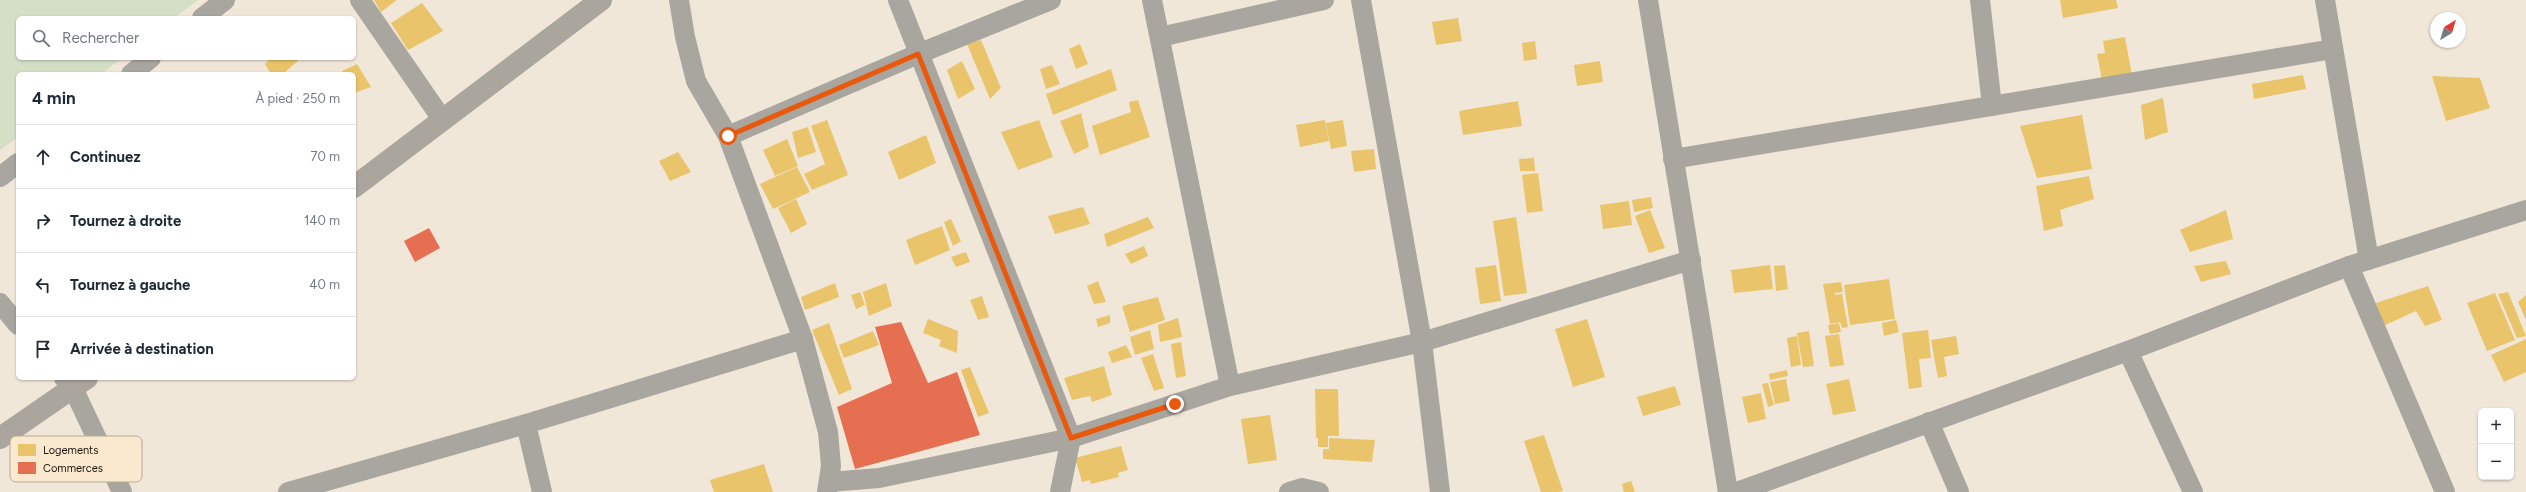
<!DOCTYPE html>
<html lang="fr">
<head>
<meta charset="utf-8">
<style>
	body { margin:0; font-family:Figtree,sans-serif; background:#f2f2f3; color:#1f2937 }
	.controls { position:absolute; right:12px; bottom:12px; display:grid; overflow:hidden; border-radius:6px; box-shadow:0 1px 3px #0004 }
	.controls button { width:36px; height:36px; display:grid; place-items:center; padding:0; border:0; border-bottom:1px solid #e0e1e3; background:#fff; color:#1f2937; font:20px sans-serif }
	.compass { position:absolute; left:2430px; top:12px; width:36px; height:36px; border-radius:50%; background:#fff; box-shadow:0 1px 3px #0004; rotate:38deg }
	.stop { position:absolute; width:12px; height:12px; margin:-9px; border:3px solid #ea580c; border-radius:50%; background:#fff }
	.stop.end { background:#ea580c; border-color:#fff; box-shadow:0 1px 4px #0008 }
	.list { margin:0; padding:0; list-style:none }
	h2 { display:flex; justify-content:space-between; align-items:center; height:52px; margin:0; padding:0 16px; font-size:17px }
	h2 small { font-size:13px; font-weight:400; color:#747a83 }
	.list li { display:grid; grid-template-columns:26px 1fr auto; gap:12px; align-items:center; box-sizing:border-box; height:64px; padding:0 16px; border-top:1px solid #e0e1e3 }
	.list b { display:block; font-size:15px; white-space:nowrap }
	.list em { font-size:13px; font-style:normal; color:#747a83 }
	.icon { flex:none; width:22px; height:22px; fill:none; stroke:currentColor; stroke-width:2; stroke-linecap:round; stroke-linejoin:round }
	.map { position:relative; flex:none; width:2526px; height:492px; overflow:hidden }
	.search { position:absolute; background:#fff; box-shadow:0 1px 3px #0004; left:16px; top:16px; width:340px; height:44px; display:flex; align-items:center; gap:10px; box-sizing:border-box; padding:0 14px; border-radius:6px; color:#747a83; font-size:15px }
	.panel { position:absolute; background:#fff; box-shadow:0 1px 3px #0004; left:16px; top:72px; width:340px; height:308px; border-radius:6px }
	.map>svg:first-child { display:block }
	.water { fill:#d5dfc6 }
	.homes { fill:#e9c46a }
	.shops { fill:#e76f51 }
	.lines { fill:none; stroke-linecap:round; stroke-linejoin:round }
	.street { stroke:#a9a69f; stroke-width:20 }
	.secondary { stroke:#aaa69d; stroke-width:22 }
	.route { stroke:#ea580c; stroke-width:5 }
	.key { fill:#fbe9cf; stroke:#b7a994; stroke-width:1 }
	.key-label { font-size:11px; fill:#19130a }
</style>
</head>
<body>
<div class="map">
<svg width="2526" height="492" viewBox="0 0 2526 492">
	<rect width="100%" height="100%" fill="#f1e7d9"/>
	<!-- water -->
	<path class="water" d="M0,0H198L174,18H18V58H122L101,74H18V137L0,150Z"/>
	<!-- homes -->
	<g class="homes">
		<path d="M374,0H397L381,12Z"/>
		<path d="M2060,0H2116L2118,8L2063,18Z"/>
		<path d="M422,3L443,31L408,50L391,23Z"/>
		<path d="M1458,18L1462,41L1436,45L1432,22Z"/>
		<path d="M2125,37L2132,75L2102,80L2097,54L2105,53L2103,41Z"/>
		<path d="M981,40L1001,88L990,99L967,44Z"/>
		<path d="M1535,41L1537,59L1524,61L1522,43Z"/>
		<path d="M1080,44L1088,64L1076,69L1069,49Z"/>
		<path d="M271,58H301L283,74H271L265,64Z"/>
		<path d="M962,61L975,89L958,99L947,70Z"/>
		<path d="M1600,61L1603,82L1577,86L1574,65Z"/>
		<path d="M357,64L371,87L354,93V74H344L342,71Z"/>
		<path d="M1052,65L1060,84L1046,89L1040,69Z"/>
		<path d="M1111,69L1117,90L1053,115L1046,94Z"/>
		<path d="M2303,75L2306,89L2254,99L2252,84Z"/>
		<path d="M2432,76L2480,78L2490,108L2446,121Z"/>
		<path d="M2163,98L2168,132L2145,140L2141,105Z"/>
		<path d="M1138,100L1150,137L1100,155L1092,126L1131,112L1129,102Z"/>
		<path d="M1518,101L1522,126L1463,135L1459,111Z"/>
		<path d="M1081,113L1089,147L1074,154L1060,121Z"/>
		<path d="M2082,115L2092,169L2037,178L2020,126Z"/>
		<path d="M827,120L848,175L812,190L804,174L825,164L811,126Z"/>
		<path d="M1039,120L1053,157L1018,170L1001,132Z"/>
		<path d="M1325,120L1329,141L1300,147L1296,125Z"/>
		<path d="M1343,120L1347,146L1331,149L1326,123Z"/>
		<path d="M808,127L816,152L798,158L792,132Z"/>
		<path d="M926,135L936,163L899,180L888,152Z"/>
		<path d="M787,139L798,166L775,176L763,150Z"/>
		<path d="M1374,149L1376,169L1354,172L1351,151Z"/>
		<path d="M678,152L691,172L670,181L659,161Z"/>
		<path d="M1534,158L1535,171H1520L1519,159Z"/>
		<path d="M797,167L810,192L773,209L760,184Z"/>
		<path d="M1538,173L1543,211L1527,213L1522,175Z"/>
		<path d="M2089,176L2094,199L2060,210L2063,226L2044,231L2036,186Z"/>
		<path d="M1651,197L1653,208L1634,212L1632,200Z"/>
		<path d="M796,199L807,224L791,233L778,208Z"/>
		<path d="M1629,201L1632,225L1603,229L1600,205Z"/>
		<path d="M1083,207L1090,224L1055,234L1048,216Z"/>
		<path d="M1650,210L1665,248L1649,253L1635,216Z"/>
		<path d="M2226,210L2233,239L2190,252L2180,230Z"/>
		<path d="M1148,217L1154,228L1107,247L1104,234Z"/>
		<path d="M1516,217L1527,293L1504,296L1493,221Z"/>
		<path d="M951,219L961,241L953,246L944,222Z"/>
		<path d="M942,226L950,250L915,265L906,240Z"/>
		<path d="M1144,246L1148,256L1131,264L1125,254Z"/>
		<path d="M966,252L970,262L956,267L951,257Z"/>
		<path d="M2226,261L2231,274L2201,282L2194,266Z"/>
		<path d="M1496,265L1501,301L1480,304L1475,268Z"/>
		<path d="M1770,265L1773,289L1734,293L1731,270Z"/>
		<path d="M1785,265L1788,289L1776,291L1774,266Z"/>
		<path d="M1889,279L1895,319L1850,325L1844,285Z"/>
		<path d="M1098,281L1106,302L1094,304L1087,286Z"/>
		<path d="M1841,282L1843,292L1835,293V295L1842,294L1848,327L1842,328L1840,322L1830,324L1823,284Z"/>
		<path d="M835,283L839,297L805,310L801,297Z"/>
		<path d="M886,283L892,306L869,316L863,292Z"/>
		<path d="M2428,286L2442,320L2425,326L2416,311L2383,326L2376,303Z"/>
		<path d="M860,292L865,305L856,309L851,295Z"/>
		<path d="M2508,292L2526,336L2517,338L2498,294Z"/>
		<path d="M2495,293L2515,340L2487,351L2467,303Z"/>
		<path d="M2526,295V320L2518,302Z"/>
		<path d="M982,296L989,317L978,320L970,300Z"/>
		<path d="M1158,297L1165,320L1130,332L1122,306Z"/>
		<path d="M1110,315V323L1098,327L1096,319Z"/>
		<path d="M1178,318L1182,337L1160,342L1158,325Z"/>
		<path d="M928,319L958,331L957,353L939,346L941,340L923,333Z"/>
		<path d="M1587,319L1605,377L1573,387L1555,329Z"/>
		<path d="M1896,320L1899,332L1884,336L1882,323Z"/>
		<path d="M829,323L852,389L839,395L812,330Z"/>
		<path d="M1839,323L1841,332L1830,334L1828,325Z"/>
		<path d="M1150,330L1154,349L1135,355L1130,337Z"/>
		<path d="M1928,330L1931,358L1919,359L1922,387L1909,389L1902,333Z"/>
		<path d="M873,331L879,345L844,358L839,345Z"/>
		<path d="M1809,331L1814,366L1803,367L1797,333Z"/>
		<path d="M1839,334L1844,365L1830,367L1825,336Z"/>
		<path d="M1797,336L1801,365L1791,367L1787,338Z"/>
		<path d="M1956,336L1959,354L1944,357L1947,376L1938,378L1931,340Z"/>
		<path d="M2526,339V372L2504,382L2491,355Z"/>
		<path d="M1181,342L1186,376L1176,378L1171,344Z"/>
		<path d="M1126,345L1132,357L1112,363L1108,352Z"/>
		<path d="M1153,354L1164,388L1154,391L1141,358Z"/>
		<path d="M1104,366L1112,395L1092,402L1090,396L1072,400L1064,378Z"/>
		<path d="M970,367L989,413L978,417L961,370Z"/>
		<path d="M1787,370L1788,376L1770,380L1769,374Z"/>
		<path d="M1786,379L1790,401L1775,404L1770,382Z"/>
		<path d="M1849,379L1856,411L1833,415L1826,384Z"/>
		<path d="M1768,383L1774,405L1768,407L1762,384Z"/>
		<path d="M1675,386L1681,405L1643,416L1637,397Z"/>
		<path d="M1315,389H1338L1339,436H1328V447H1318V438H1316Z"/>
		<path d="M1761,393L1766,419L1748,423L1742,397Z"/>
		<path d="M1270,415L1277,460L1248,464L1241,419Z"/>
		<path d="M1544,435L1563,491L1558,492H1541L1524,441Z"/>
		<path d="M1329,438L1375,440L1372,462L1323,459V449H1329Z"/>
		<path d="M1121,446L1128,470L1118,473L1119,477L1091,484L1090,480L1082,482L1075,458Z"/>
		<path d="M764,464L773,492H714L710,480Z"/>
		<path d="M1631,481L1635,492H1624L1622,484Z"/>
	</g>
	<!-- shops -->
	<g class="shops">
		<path d="M429,228L440,248L415,262L404,241Z"/>
		<path d="M901,322L928,383L957,372L980,435L855,469L837,407L892,383L875,327Z"/>
	</g>
	<g class="lines">
		<!-- street -->
		<g class="street">
			<path d="M360,0L442,119"/>
			<path d="M679,0L685,37L696,81L728,136L803,339L828,432L831,466L827,492"/>
			<path d="M898,0L1071,438L1060,492"/>
			<path d="M1152,0L1230,386"/>
			<path d="M1361,0L1422,342L1440,492"/>
			<path d="M1648,0L1728,492"/>
			<path d="M1980,0L1992,106"/>
			<path d="M2325,0L2369,260"/>
			<path d="M202,18L225,0"/>
			<path d="M1160,37L1324,0"/>
			<path d="M131,74L151,58"/>
			<path d="M728,136L918,54L1051,0"/>
			<path d="M1673,159L2333,49"/>
			<path d="M0,177L18,163"/>
			<path d="M2349,266L2445,492"/>
			<path d="M0,303L18,325"/>
			<path d="M2128,351L2193,492"/>
			<path d="M64,378L73,388L122,492"/>
			<path d="M1929,422L1959,492"/>
			<path d="M526,424L542,492"/>
			<path d="M829,482L879,478L1071,438L1230,386L1422,342L1691,260"/>
			<path d="M288,492L526,424L803,339"/>
			<path d="M1289,492L1302,488L1319,492"/>
			<path d="M1737,492L2128,351L2349,266L2526,210"/>
		</g>
		<!-- secondary -->
		<g class="secondary">
			<path d="M354,187L601,0"/>
			<path d="M0,438L87,378"/>
		</g>
	</g>
	<g class="lines">
		<!-- route -->
		<path class="route" d="M728,136L918,54L1071,438L1175,404"/>
	</g>
	<!-- legend -->
	<rect x="10" y="436" width="132" height="46" rx="6" class="key"/>
	<rect x="18" y="444" width="18" height="12" fill="#e9c46a"/>
	<rect x="18" y="462" width="18" height="12" fill="#e76f51"/>
	<g class="key-label">
		<text x="43" y="454">Logements</text>
		<text x="43" y="472">Commerces</text>
	</g>
</svg>
<div class="controls">
<button>+</button>
<button>−</button>
</div>
<svg class="compass" viewBox="-18 -18 36 36"><path d="M0-13l5 13h-10z" fill="#e53935"/><path d="M0 13l5-13h-10z" fill="#747a83"/></svg>
<div class="stop" style="left:728px;top:136px"></div>
<div class="stop end" style="left:1175px;top:404px"></div>
<div class="search"><svg class="icon" aria-label="search" viewBox="0 0 24 24"><circle cx="10" cy="10" r="6"/><path d="M15 15l6 6"/></svg>Rechercher</div>
<section class="panel">
<h2>4 min<small>À pied · 250 m</small></h2>
<ul class="list">
<li><svg class="icon" aria-label="ahead" viewBox="0 0 24 24"><path d="M12 20V5M6 11l6-6 6 6"/></svg><div><b>Continuez</b></div><em>70 m</em></li>
<li><svg class="icon" aria-label="right" viewBox="0 0 24 24"><path d="M7 20v-9h11M14 6l5 5-5 5"/></svg><div><b>Tournez à droite</b></div><em>140 m</em></li>
<li><svg class="icon" aria-label="left" viewBox="0 0 24 24"><path d="M17 20v-9H6M10 6l-5 5 5 5"/></svg><div><b>Tournez à gauche</b></div><em>40 m</em></li>
<li><svg class="icon" aria-label="arrive" viewBox="0 0 24 24"><path d="M6 21V4h12l-3 4 3 4H6"/></svg><div><b>Arrivée à destination</b></div></li>
</ul>
</section>
</div>
</body>
</html>
